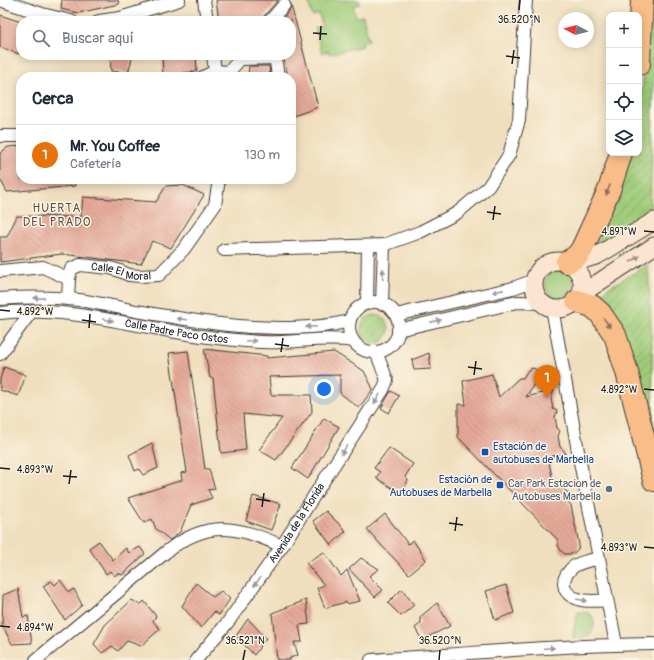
<!DOCTYPE html>
<html lang="es">
<head>
<meta charset="utf-8">
<style>
	body { margin:0; font-family:Pangolin,sans-serif; background:#f6f6f7; color:#1f2937 }
	.controls { position:absolute; right:12px; top:12px; display:grid; overflow:hidden; border-radius:8px; box-shadow:0 2px 10px #0003 }
	.controls button { width:36px; height:36px; display:grid; place-items:center; padding:0; border:0; border-bottom:1px solid #e0e1e3; background:#fff; color:#1f2937; font:20px sans-serif }
	.compass { position:absolute; left:558px; top:12px; width:36px; height:36px; border-radius:50%; background:#fff; box-shadow:0 2px 10px #0003; rotate:277deg }
	.you { position:absolute; left:324px; top:389px; width:14px; height:14px; margin:-10px; border:3px solid #fff; border-radius:50%; background:#1a73e8; box-shadow:0 0 0 6px #1a73e833 }
	.badge { display:grid; place-items:center; width:26px; height:26px; border-radius:50%; background:#d93025; color:#fff; font-size:13px; font-weight:700 }
	.pin { position:absolute; translate:-50% -33px; filter:drop-shadow(0 1px 2px #0008) }
	.pin::after { content:''; position:absolute; top:21px; width:14px; height:12px; background:inherit; clip-path:polygon(0 0,100% 0,50% 100%) }
	.list { margin:0; padding:0; list-style:none }
	h2 { display:flex; justify-content:space-between; align-items:center; height:52px; margin:0; padding:0 16px; font-size:17px }
	h2 small { font-size:13px; font-weight:400; color:#747a83 }
	.list li { display:grid; grid-template-columns:26px 1fr auto; gap:12px; align-items:center; box-sizing:border-box; height:60px; padding:0 16px; border-top:1px solid #e0e1e3 }
	.list b { display:block; font-size:15px; white-space:nowrap }
	.list p { margin:0; font-size:13px; white-space:nowrap; color:#747a83 }
	.list em { font-size:13px; font-style:normal; color:#747a83 }
	.icon { flex:none; width:22px; height:22px; fill:none; stroke:currentColor; stroke-width:2; stroke-linecap:round; stroke-linejoin:round }
	.map { position:relative; flex:none; width:654px; height:660px; overflow:hidden }
	.search { position:absolute; background:#fff; box-shadow:0 2px 10px #0003; left:16px; top:16px; width:280px; height:44px; display:flex; align-items:center; gap:10px; box-sizing:border-box; padding:0 14px; border-radius:16px; color:#747a83; font-size:15px }
	.panel { position:absolute; background:#fff; box-shadow:0 2px 10px #0003; left:16px; top:72px; width:280px; height:112px; border-radius:16px }
	.map>svg:first-child { display:block }
	.grass { fill:#9ecb78; stroke:#5d744a }
	.garden { fill:url(#garden-furrows); stroke:#5d744a }
	.building { fill:url(#building-back-hatch) }
	.lines { fill:none; stroke-linecap:round; stroke-linejoin:round }
	.minor-casing { stroke:#3c3934; stroke-width:14 }
	.secondary-casing { stroke:#3c3934; stroke-width:19 }
	.motorway-casing { stroke:#3c3934; stroke-width:24 }
	.minor { stroke:#fff; stroke-width:12 }
	.secondary { stroke:#fce5d0; stroke-width:17 }
	.motorway { stroke:#f8bd89; stroke-width:22 }
	.oneway { fill:#8a6c52 }
	.oneway2 { fill:#978b7f }
	.oneway3 { fill:#999 }
	.ticks { fill:none; stroke:#1c1c1c; stroke-width:1.5 }
	.transit-dot { fill:#1a4fb4; stroke:#fcf5e5; stroke-width:1.5 }
	.service-dot { fill:#5c6f8a; stroke:#fcf5e5; stroke-width:1.5 }
	.labels { text-anchor:middle; dominant-baseline:central; stroke-width:3; stroke-linejoin:round; paint-order:stroke }
	.street-label { font-size:11px; fill:#1c1c1c; stroke:#fcf5e5 }
	.transit-label { font-size:11px; fill:#164399; stroke:#fcf5e5; text-anchor:start }
	.service-label { font-size:11px; fill:#4e5e75; stroke:#fcf5e5; text-anchor:end }
	.neighbourhood-label { font-size:12px; letter-spacing:1px; fill:#624d47; stroke:#fcf5e5 }
	.ticks-label { font-size:10px; text-anchor:middle; fill:#1c1c1c; stroke:#fcf5e5; stroke-width:3; stroke-linejoin:round; paint-order:stroke }
</style>
</head>
<body>
<div class="map">
<svg width="654" height="660" viewBox="0 0 654 660">
	<defs>
		<pattern id="garden-furrows" width="10" height="10" patternUnits="userSpaceOnUse"><rect width="10" height="10" fill="#9ecb78"/><path d="M-1 1l2-2M0 10L10 0M9 11l2-2" fill="none" stroke="#88ae67"/></pattern>
		<pattern id="building-back-hatch" width="6" height="6" patternUnits="userSpaceOnUse"><rect width="6" height="6" fill="#e5a898"/><path d="M-1 5l2 2M0 0l6 6M5-1l2 2" fill="none" stroke="#c49082"/></pattern>
	</defs>
	<rect width="100%" height="100%" fill="#fcf5e5"/>
	<filter id="ink" filterUnits="userSpaceOnUse"><feTurbulence type="fractalNoise" baseFrequency=".025" numOctaves="2"/><feDisplacementMap in="SourceGraphic" scale="8" xChannelSelector="R" yChannelSelector="G"/><feConvolveMatrix kernelMatrix="1 2 1 2 8 2 1 2 1" color-interpolation-filters="sRGB"/></filter>
	<filter id="wash" filterUnits="userSpaceOnUse"><feTurbulence type="fractalNoise" baseFrequency=".012" numOctaves="4" result="noise"/><feDisplacementMap in="SourceGraphic" scale="16" xChannelSelector="R" yChannelSelector="G"/><feGaussianBlur stdDeviation="0.9" result="paint"/><feColorMatrix in="noise" values="0 0 0 0 0 0 0 0 0 0 0 0 0 0 0 0 0 1.4 0 .05"/><feComposite in="paint" operator="in"/></filter>
	<g filter="url(#wash)">
		<rect width="100%" height="100%" fill="#f0dfbe"/>
		<!-- grass -->
		<g class="grass">
			<path d="M308,0H359L360,4L353,6L356,17L363,16L369,41L362,43L363,46L329,54L328,51L322,53L315,28L322,26L319,14L312,16Z"/>
			<circle cx="559" cy="284" r="14"/>
			<path d="M578,612C581,612 585,612 588,613C596,616 596,630 589,635C585,639 578,638 573,639L574,627Z"/>
		</g>
		<!-- garden -->
		<g class="garden">
			<path d="M651,0H654V73L650,212L604,240L596,242L628,153H639V105L642,91Z"/>
			<path d="M648,265L652,347L654,454L612,315L602,297L603,292L606,289Z"/>
			<circle cx="375" cy="329" r="14"/>
		</g>
		<g id="blocks">
			<!-- building -->
			<g class="building">
				<path d="M62,0H118L119,4L78,13L61,9Z"/>
				<path d="M216,0H278L264,16L263,21H219Z"/>
				<path d="M291,5L318,107L291,117V77H288L283,55H291V21H280L290,10Z"/>
				<path d="M0,15L21,22V47L19,54L0,47Z"/>
				<path d="M110,55H133L128,73L111,71Z"/>
				<path d="M162,55H196L197,71L163,76Z"/>
				<path d="M249,66H269L270,77H248Z"/>
				<path d="M21,146V179H74L75,186L7,192L0,179V153L8,147Z"/>
				<path d="M183,185L204,195L171,248L152,241L141,264L62,254L0,262V237H7L17,216L81,217L83,197L156,202L166,186Z"/>
				<path d="M204,349L267,356V358L334,352L364,371L373,389L359,408L340,393V375L269,377L271,395H311L312,412L276,460L259,450L282,418L243,414L246,450L221,453L213,378H210Z"/>
				<path d="M188,351L205,469H209L215,489L208,490L212,498L191,505L180,532L170,540L156,529L152,519L144,523L128,498L182,480L181,473L187,472L169,353Z"/>
				<path d="M429,353L431,369L414,370L412,360Z"/>
				<path d="M4,367L26,375L18,396L0,390V379Z"/>
				<path d="M533,368L537,370L539,373V376L526,397L554,390L551,399L553,409L557,411L555,417L557,428L560,431L558,436L560,447L566,453L548,457L552,477L569,494L565,499L571,505L579,544L578,549L574,553L570,554H565L561,551L558,545V540L458,437V404L466,405L463,381L492,374L499,397L519,378H523L528,370Z"/>
				<path d="M391,391L399,396L389,413L381,408Z"/>
				<path d="M324,418L339,427L308,479L292,468Z"/>
				<path d="M152,443L158,468L143,475L139,469L135,471L129,455Z"/>
				<path d="M389,448L413,464L405,477L408,480L402,494L376,478L380,472L374,468Z"/>
				<path d="M253,496L281,504L271,530L246,521Z"/>
				<path d="M326,511L346,531L331,545L313,521Z"/>
				<path d="M385,514L408,544L413,540L426,560L409,574L382,546L367,529Z"/>
				<path d="M99,541L113,560L126,548L129,553L140,547L145,554L122,575L118,573L114,576L110,571L106,574L89,548Z"/>
				<path d="M324,552L341,576L347,570L360,601L347,604L346,602L325,608L317,588L324,585L306,563Z"/>
				<path d="M361,558L379,569L369,576L383,590L375,597L349,569Z"/>
				<path d="M60,580L69,592L74,589L82,605L65,620L43,586L51,581L55,585Z"/>
				<path d="M196,583L213,597L221,591L230,599L219,615L214,612L201,628L182,606Z"/>
				<path d="M506,585L514,613L495,620L486,591Z"/>
				<path d="M18,589L23,617L28,616L32,643L12,644L2,625L3,595Z"/>
				<path d="M402,589L414,605L401,616L388,603Z"/>
				<path d="M132,600L140,605L144,601L156,616L153,621L160,629L141,646L127,641L118,651L112,646L102,653L94,644L105,625Z"/>
				<path d="M306,600L309,624L299,625L302,642H294L298,655L290,658V660H277L272,613Z"/>
				<path d="M437,603L450,626L422,640L415,628L421,623L420,617Z"/>
				<path d="M248,619L266,638L254,655L236,636Z"/>
			</g>
		</g>
	</g>
	<g filter="url(#ink)">
		<use href="#blocks" fill-opacity="0" stroke="#3c3934" stroke-width="1"/>
		<g class="lines">
			<!-- minor casing -->
			<g class="minor-casing">
				<g id="minor">
					<path d="M0,0L42,14L71,21"/>
					<path d="M204,0L207,21"/>
					<path d="M99,21L120,18L179,0"/>
					<path d="M270,21L284,5"/>
					<path d="M213,55L215,71"/>
					<path d="M275,55L278,77"/>
					<path d="M229,72L240,59L275,58"/>
					<path d="M203,77L215,71L229,72L232,77"/>
					<path d="M0,136H21"/>
					<path d="M224,250L384,245L420,232L457,213L488,187L509,155L519,120L526,0"/>
					<path d="M0,271L43,267L69,279"/>
					<path d="M0,299C26,297 53,297 79,300C98,303 117,307 136,311C184,319 231,328 280,328C303,328 327,327 349,321"/>
					<path id="s1" d="M68,299L69,279L71,269L80,265L110,268L120,271L129,275L140,276L159,275L184,249L215,205L219,179"/>
					<circle cx="374" cy="327" r="25"/>
					<path d="M367,303L368,246"/>
					<path d="M382,304L384,245"/>
					<path d="M552,308L580,462L616,644"/>
					<path id="s2" d="M0,313C77,305 150,332 226,339C244,341 263,343 281,342C305,341 330,337 353,341"/>
					<path d="M396,315L513,288L535,280"/>
					<path d="M398,330L517,302L542,303"/>
					<path d="M0,354L31,312"/>
					<path d="M599,559C590,560 576,563 570,570C559,582 564,595 578,599C587,602 598,601 607,600"/>
					<path d="M36,660L166,552C208,519 237,526 282,546"/>
					<path id="s3" d="M196,660L228,622L282,546L319,488L383,390L387,380L376,352"/>
					<path d="M371,660C465,654 559,645 654,644"/>
				</g>
			</g>
			<!-- secondary casing -->
			<g class="secondary-casing">
				<g id="secondary">
					<circle cx="558" cy="285" r="24"/>
					<path d="M570,264L596,256L605,251L654,221"/>
					<path d="M581,294L654,246"/>
				</g>
			</g>
			<!-- motorway casing -->
			<g class="motorway-casing">
				<g id="motorway">
					<path d="M639,64L642,0"/>
					<path d="M567,262L577,256L582,249L609,190L621,153"/>
					<path d="M577,301L592,306L600,313L615,335L627,372L654,480"/>
				</g>
			</g>
			<!-- minor -->
			<use href="#minor" class="minor"/>
			<!-- secondary -->
			<use href="#secondary" class="secondary"/>
			<!-- motorway -->
			<use href="#motorway" class="motorway"/>
		</g>
		<!-- one-way arrows -->
		<defs><path id="oneway-solid" d="M-6-.8H1V-3.2L6.5 0L1 3.2V.8H-6Z"/></defs>
		<g class="oneway">
			<use href="#oneway-solid" transform="translate(608 190) rotate(111)"/>
			<use href="#oneway-solid" transform="translate(607 323) rotate(55)"/>
		</g>
		<use class="oneway2" href="#oneway-solid" transform="translate(635 259) rotate(-32)"/>
		<g class="oneway3">
			<use href="#oneway-solid" transform="translate(383 274) rotate(-89)"/>
			<use href="#oneway-solid" transform="translate(498 291) rotate(167)"/>
			<use href="#oneway-solid" transform="translate(39 298) rotate(-179)"/>
			<use href="#oneway-solid" transform="translate(182 319) rotate(-171)"/>
			<use href="#oneway-solid" transform="translate(108 320) rotate(10)"/>
			<use href="#oneway-solid" transform="translate(436 321) rotate(-13)"/>
			<use href="#oneway-solid" transform="translate(311 327) rotate(177)"/>
			<use href="#oneway-solid" transform="translate(251 341) rotate(3)"/>
			<use href="#oneway-solid" transform="translate(377 399) rotate(122)"/>
			<use href="#oneway-solid" transform="translate(344 450) rotate(123)"/>
			<use href="#oneway-solid" transform="translate(257 582) rotate(126)"/>
			<use href="#oneway-solid" transform="translate(582 600) rotate(10)"/>
			<use href="#oneway-solid" transform="translate(549 648) rotate(-3)"/>
		</g>
	</g>
	<!-- ticks -->
	<path class="ticks" d="M519,10L520,0M313,33L327,34M320,40L321,26M506,56L520,58M512,64L514,50M487,212L501,214M493,220L495,206M644,231L654,232M0,310L10,311M82,320L96,322M89,328L90,314M275,344L289,346M281,352L283,338M468,367L482,369M474,375L476,361M644,389L654,390M0,468L10,469M63,476L77,477M69,484L71,470M256,499L270,501M262,507L264,493M449,523L463,525M455,531L457,517M644,547L654,548M0,626L10,627M243,660L245,650M439,660L440,650"/>
	<!-- markers -->
	<g class="transit-dot">
		<rect x="481" y="448" width="8" height="8" rx="2"/>
		<rect x="496" y="481" width="8" height="8" rx="2"/>
	</g>
	<circle class="service-dot" cx="609" cy="489" r="4"/>
	<g class="labels">
		<!-- street labels -->
		<g class="street-label">
			<text stroke="none"><textPath href="#s1" startOffset="82">Calle El Moral</textPath></text>
			<text stroke="none"><textPath href="#s2" startOffset="178">Calle Padre Paco Ostos</textPath></text>
			<text stroke="none"><textPath href="#s3" startOffset="170">Avenida de la Florida</textPath></text>
		</g>
		<!-- transit labels -->
		<g class="transit-label">
			<text x="493" y="446">Estación de<tspan x="493" dy="13">autobuses de Marbella</tspan></text>
			<text x="492" y="479" text-anchor="end">Estación de<tspan x="492" dy="13">Autobuses de Marbella</tspan></text>
		</g>
		<!-- service labels -->
		<g class="service-label">
			<text x="601" y="483">Car Park Estacion de<tspan x="601" dy="13">Autobuses Marbella</tspan></text>
		</g>
		<!-- neighbourhood labels -->
		<g class="neighbourhood-label">
			<text x="57" y="208">HUERTA<tspan x="57" dy="14">DEL PRADO</tspan></text>
		</g>
	</g>
	<g class="ticks-label">
		<text x="519" y="23">36.520°N</text>
		<text x="619" y="235">4.891°W</text>
		<text x="35" y="315">4.892°W</text>
		<text x="619" y="393">4.892°W</text>
		<text x="35" y="473">4.893°W</text>
		<text x="619" y="551">4.893°W</text>
		<text x="35" y="631">4.894°W</text>
		<text x="245" y="644">36.521°N</text>
		<text x="440" y="644">36.520°N</text>
	</g>
</svg>
<div class="controls">
<button>+</button>
<button>−</button>
<button><svg class="icon" aria-label="locate" viewBox="0 0 24 24"><circle cx="12" cy="12" r="6"/><path d="M12 2v4M12 18v4M2 12h4M18 12h4"/></svg></button>
<button><svg class="icon" aria-label="layers" viewBox="0 0 24 24"><path d="M12 4l9 5-9 5-9-5zM3 14l9 5 9-5"/></svg></button>
</div>
<svg class="compass" viewBox="-18 -18 36 36"><path d="M0-13l5 13h-10z" fill="#e53935"/><path d="M0 13l5-13h-10z" fill="#747a83"/></svg>
<div class="you"></div>
<div class="pin badge" style="left:547px;top:398px;background:#e8710a">1</div>
<div class="search"><svg class="icon" aria-label="search" viewBox="0 0 24 24"><circle cx="10" cy="10" r="6"/><path d="M15 15l6 6"/></svg>Buscar aquí</div>
<section class="panel">
<h2>Cerca<small></small></h2>
<ul class="list">
<li><span class="badge" style="background:#e8710a">1</span><div><b>Mr. You Coffee</b><p>Cafetería</p></div><em>130 m</em></li>
</ul>
</section>
</div>
</body>
</html>
